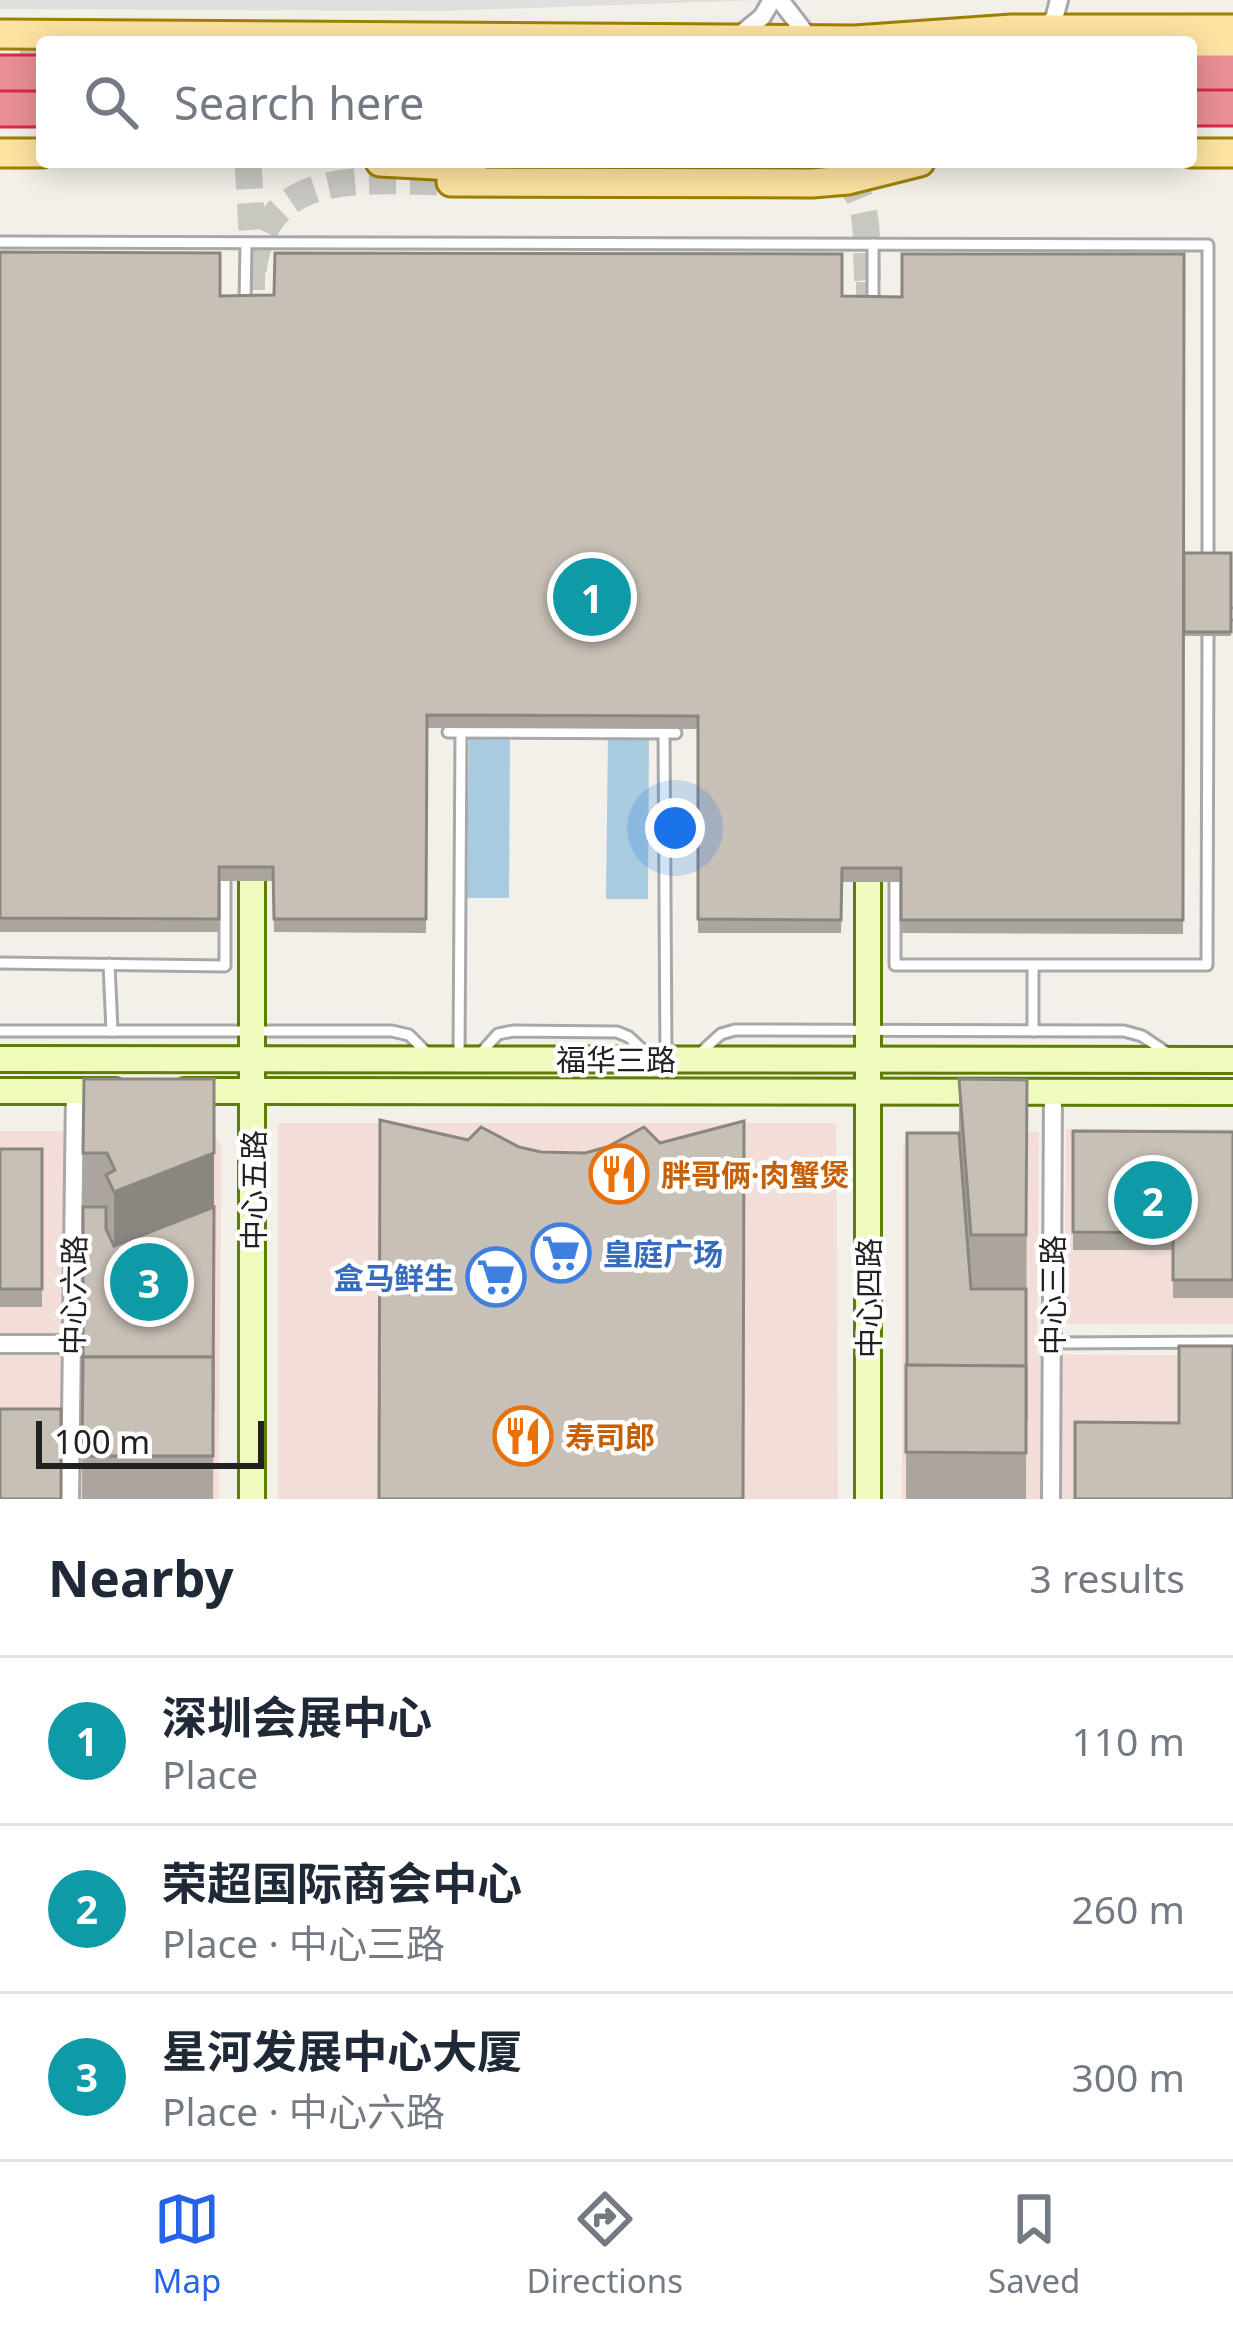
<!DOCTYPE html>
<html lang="en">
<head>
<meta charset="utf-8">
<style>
	body { margin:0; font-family:"Noto Sans","Noto Sans SC",sans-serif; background:#f6f6f7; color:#1f2937 }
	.scale { position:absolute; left:36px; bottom:30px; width:228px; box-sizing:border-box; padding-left:12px; border:6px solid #212121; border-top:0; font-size:33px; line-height:42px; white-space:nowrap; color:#212121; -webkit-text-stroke:9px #fff; paint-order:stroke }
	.you { position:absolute; left:675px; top:828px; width:42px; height:42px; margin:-30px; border:9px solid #fff; border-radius:50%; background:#1a73e8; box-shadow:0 0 0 18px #1a73e833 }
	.badge { display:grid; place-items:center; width:78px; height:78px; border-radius:50%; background:#2563eb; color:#fff; font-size:39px; font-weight:700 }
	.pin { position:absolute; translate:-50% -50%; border:6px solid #fff; box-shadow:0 3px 12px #0006 }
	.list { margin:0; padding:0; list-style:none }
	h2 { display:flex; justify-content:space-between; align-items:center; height:156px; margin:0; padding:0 48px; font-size:51px }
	h2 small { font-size:39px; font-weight:400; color:#747a83 }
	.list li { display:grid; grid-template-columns:78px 1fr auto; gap:36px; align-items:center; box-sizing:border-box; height:168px; padding:0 48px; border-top:3px solid #e0e1e3 }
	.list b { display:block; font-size:45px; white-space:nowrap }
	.list p { margin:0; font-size:39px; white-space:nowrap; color:#747a83 }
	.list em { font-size:39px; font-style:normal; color:#747a83 }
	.icon { flex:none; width:66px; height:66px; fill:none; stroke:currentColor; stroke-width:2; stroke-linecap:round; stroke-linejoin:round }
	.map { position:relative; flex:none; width:1233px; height:1499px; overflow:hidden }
	.search { position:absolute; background:#fff; box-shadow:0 6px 30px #0003; left:36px; right:36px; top:36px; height:132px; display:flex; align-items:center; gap:30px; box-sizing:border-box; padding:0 42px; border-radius:12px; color:#747a83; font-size:45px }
	.sheet { height:660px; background:#fff }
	nav { display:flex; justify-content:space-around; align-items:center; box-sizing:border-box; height:168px; border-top:3px solid #e0e1e3; background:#fff; font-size:33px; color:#747a83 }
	nav a { display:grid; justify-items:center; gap:6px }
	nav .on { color:#2563eb }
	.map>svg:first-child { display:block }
	.residential { fill:#dfdfde }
	.commercial { fill:#f2ddd8 }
	.water { fill:#a9cbdf }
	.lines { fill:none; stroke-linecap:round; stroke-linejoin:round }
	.secondary-tunnel { stroke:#c8c7c0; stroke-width:24; stroke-dasharray:24 12; stroke-linecap:butt }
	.primary-tunnel { stroke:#c8c7c0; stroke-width:27; stroke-dasharray:27 14; stroke-linecap:butt }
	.lane-casing { stroke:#a8a8a8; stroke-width:15 }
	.street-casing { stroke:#a8a8a8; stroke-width:22 }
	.secondary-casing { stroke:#5f7d03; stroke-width:30 }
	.primary-casing { stroke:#9f8100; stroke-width:33 }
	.highway-casing { stroke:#de274b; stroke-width:39 }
	.lane { stroke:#fff; stroke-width:9 }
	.street { stroke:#fff; stroke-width:16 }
	.secondary { stroke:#effbbd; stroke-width:24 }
	.primary { stroke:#fde3a2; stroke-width:27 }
	.highway { stroke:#e99094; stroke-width:33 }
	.wall { fill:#aba59d }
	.shaded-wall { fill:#8b8680 }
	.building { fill:#c7c0b7; stroke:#8b8680; stroke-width:3 }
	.labels { text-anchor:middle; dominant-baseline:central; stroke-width:9; stroke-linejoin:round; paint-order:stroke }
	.street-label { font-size:30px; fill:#212121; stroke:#fff }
	.food-label { font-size:30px; font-weight:bold; fill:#c56008; stroke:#fff; text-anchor:start }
	.shop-label { font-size:30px; font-weight:bold; fill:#366cbe; stroke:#fff; text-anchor:start }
</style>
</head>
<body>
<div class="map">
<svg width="1233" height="1499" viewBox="0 0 1233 1499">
	<rect width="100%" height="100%" fill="#f2f0e8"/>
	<!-- residential -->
	<path class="residential" d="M0,0H759L443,11L0,9Z"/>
	<!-- commercial -->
	<g class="commercial">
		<path d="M278,1123H836L838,1499H278Z"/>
		<path d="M1066,1129H1233V1324H1065Z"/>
		<path d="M0,1131H213L221,1146L219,1499H0Z"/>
		<path d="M917,1131L1039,1132L1037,1354L1233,1356V1499H902L903,1144Z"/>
	</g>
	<!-- water -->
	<g class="water">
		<path d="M469,734L510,735L509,898H467Z"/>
		<path d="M608,734L649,735L648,899H606Z"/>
	</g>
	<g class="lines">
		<!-- secondary-tunnel -->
		<g class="secondary-tunnel">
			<path d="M868,282V327"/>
			<path d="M253,326V271"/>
		</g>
		<!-- primary-tunnel -->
		<g class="primary-tunnel">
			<path d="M20,50H42"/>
			<path d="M248,162L253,249"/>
			<path d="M680,167C723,167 837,151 859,197C870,222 865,255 868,282"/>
			<path d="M253,271C266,163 370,182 451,182"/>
		</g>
		<!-- lane casing -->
		<g class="lane-casing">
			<g id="lane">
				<path d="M0,242L1208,245V557"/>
				<path d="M873,244V305"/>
				<path d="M245,303L246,243"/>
				<path d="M1231,614H1233"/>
				<path d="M448,732L676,733"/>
				<path d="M664,733L666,1059"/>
				<path d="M895,882V965H1207L1208,636"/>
				<path d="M0,963L225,966V881"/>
				<path d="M109,964L112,1031"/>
				<path d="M0,1031H392L409,1035L429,1055"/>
				<path d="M1033,1031V966"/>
				<path d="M699,1054L721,1034L735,1030L1124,1031L1142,1036L1166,1052"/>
				<path d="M479,1055L498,1034L513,1031L617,1032L629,1037L648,1055"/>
				<path d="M459,1057L461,732"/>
				<path d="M1052,1343L1233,1342"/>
			</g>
		</g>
		<!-- street casing -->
		<g class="street-casing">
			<g id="street">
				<path d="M780,0L810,39"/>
				<path d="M1042,28L1054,19L1059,0"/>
				<path d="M736,38L762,17L772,0"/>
				<path d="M0,1344H72"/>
				<path d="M70,1499L75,1091"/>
				<path d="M1051,1499L1053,1091"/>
			</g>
		</g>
		<!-- secondary casing -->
		<g class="secondary-casing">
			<g id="secondary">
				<path d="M868,882V1499"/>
				<path d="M0,1059L1233,1060"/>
				<path d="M0,1091H115"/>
				<path d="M185,1091L1233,1092"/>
				<path d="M252,1499V881"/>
			</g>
		</g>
		<!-- primary casing -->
		<g class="primary-casing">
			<g id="primary">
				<path d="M0,34L855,40L1012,29H1233"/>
				<path d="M1191,52H1233"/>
				<path d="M0,153H42"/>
				<path d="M1191,153H1233"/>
				<path d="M380,162L472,167"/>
				<path d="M451,182L812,183L848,180L920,162"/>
			</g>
		</g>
		<!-- highway casing -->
		<g class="highway-casing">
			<g id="highway">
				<path d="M1191,72H1233"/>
				<path d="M0,73H42"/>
				<path d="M1191,108H1233"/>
				<path d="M0,109H42"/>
			</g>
		</g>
		<!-- lane -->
		<use href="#lane" class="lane"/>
		<!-- street -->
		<use href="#street" class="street"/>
		<!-- secondary -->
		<use href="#secondary" class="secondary"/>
		<!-- primary -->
		<use href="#primary" class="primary"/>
		<!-- highway -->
		<use href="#highway" class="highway"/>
	</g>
	<!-- wall -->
	<g class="wall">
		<path d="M0,252L220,296H842L1184,553L1231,557V636H1184V557L1183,934L901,933V882H842L841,933H698V729L427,728L426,933L274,932L273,881H219V932H0Z"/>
		<path d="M84,1079H214L213,1499H82Z"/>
		<path d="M959,1079L1027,1080L1026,1499H906L907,1133H959Z"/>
		<path d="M1073,1131L1233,1132V1298H1173V1250H1073Z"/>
		<rect x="0" y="1149" width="42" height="158"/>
	</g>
	<!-- shaded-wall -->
	<path class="shaded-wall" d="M214,1153V1225L213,1499V1357L114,1264V1192Z"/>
	<!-- building -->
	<g class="building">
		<path d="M0,252L220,253V296L274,295L275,253L842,254V296L902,297V254H1184L1183,920H901V868H842L841,920L698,919V716L427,715L426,919H274L273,867H219V919L0,918Z"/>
		<rect x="1184" y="553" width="47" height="79"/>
		<path d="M84,1079H214V1153L114,1192L106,1175L115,1170L107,1153H83Z"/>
		<path d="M959,1079L1027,1080L1026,1235H971Z"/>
		<path d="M380,1120L468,1140L481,1127L519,1147L541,1152L585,1153L607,1147L644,1127L660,1143L744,1121L743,1499H379Z"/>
		<path d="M1073,1131L1233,1132V1280H1173V1233L1073,1232Z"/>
		<path d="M907,1133H959L971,1289H1026V1420V1366L907,1365Z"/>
		<rect x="0" y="1149" width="42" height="140"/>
		<path d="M83,1207H106V1229L114,1246L214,1207L213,1411V1357H83Z"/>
		<path d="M1179,1346H1233V1499H1075V1422L1179,1423Z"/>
		<path d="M83,1357H213V1456H82Z"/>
		<path d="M906,1365L1026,1366V1453L906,1452Z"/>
		<rect x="0" y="1409" width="61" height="90"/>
	</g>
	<!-- icons -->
	<defs>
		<g id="restaurant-ring" transform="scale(3)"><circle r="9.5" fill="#fff" stroke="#e8710a" stroke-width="1.5"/><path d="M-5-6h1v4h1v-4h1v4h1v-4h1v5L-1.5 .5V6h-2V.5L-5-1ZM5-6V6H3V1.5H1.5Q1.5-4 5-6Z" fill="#e8710a"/></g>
		<g id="supermarket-ring" transform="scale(3)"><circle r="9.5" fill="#fff" stroke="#3f7fe0" stroke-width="1.5"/><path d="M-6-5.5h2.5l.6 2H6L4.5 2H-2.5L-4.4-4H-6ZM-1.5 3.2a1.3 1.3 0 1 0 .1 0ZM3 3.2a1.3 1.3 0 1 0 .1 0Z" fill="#3f7fe0"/></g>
	</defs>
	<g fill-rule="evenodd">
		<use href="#restaurant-ring" x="619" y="1174"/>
		<use href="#supermarket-ring" x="561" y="1253"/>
		<use href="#supermarket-ring" x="496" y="1277"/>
		<use href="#restaurant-ring" x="523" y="1436"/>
	</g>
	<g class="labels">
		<!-- street labels -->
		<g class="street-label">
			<text x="616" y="1059">福华三路</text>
			<text transform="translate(253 1190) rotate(-90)">中心五路</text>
			<text transform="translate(73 1295) rotate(-89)">中心六路</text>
			<text transform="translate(1052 1295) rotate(-90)">中心三路</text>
			<text transform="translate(868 1298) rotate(-90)">中心四路</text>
		</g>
		<!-- food labels -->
		<g class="food-label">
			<text x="661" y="1174">胖哥俩·肉蟹煲</text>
			<text x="565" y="1436">寿司郎</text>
		</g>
		<!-- shop labels -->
		<g class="shop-label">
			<text x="603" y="1253">皇庭广场</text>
			<text x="454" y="1277" text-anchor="end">盒马鲜生</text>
		</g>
	</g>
</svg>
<div class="scale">100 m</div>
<div class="you"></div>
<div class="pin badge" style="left:592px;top:597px;background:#0f9aa8">1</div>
<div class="pin badge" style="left:1153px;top:1200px;background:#0f9aa8">2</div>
<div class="pin badge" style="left:149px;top:1282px;background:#0f9aa8">3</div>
<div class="search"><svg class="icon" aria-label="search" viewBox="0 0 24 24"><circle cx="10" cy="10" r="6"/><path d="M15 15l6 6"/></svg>Search here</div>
</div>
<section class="sheet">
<h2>Nearby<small>3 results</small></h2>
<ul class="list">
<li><span class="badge" style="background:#0f9aa8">1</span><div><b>深圳会展中心</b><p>Place</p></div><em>110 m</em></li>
<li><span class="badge" style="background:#0f9aa8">2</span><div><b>荣超国际商会中心</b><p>Place · 中心三路</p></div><em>260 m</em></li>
<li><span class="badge" style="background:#0f9aa8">3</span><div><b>星河发展中心大厦</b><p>Place · 中心六路</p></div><em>300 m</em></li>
</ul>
</section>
<nav>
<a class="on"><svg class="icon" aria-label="map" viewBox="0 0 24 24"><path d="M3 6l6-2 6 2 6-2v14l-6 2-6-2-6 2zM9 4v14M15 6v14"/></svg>Map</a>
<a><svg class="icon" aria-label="directions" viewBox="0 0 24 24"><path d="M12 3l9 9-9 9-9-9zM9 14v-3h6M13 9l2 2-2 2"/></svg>Directions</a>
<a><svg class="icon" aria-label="saved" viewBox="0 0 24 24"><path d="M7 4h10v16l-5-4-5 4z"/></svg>Saved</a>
</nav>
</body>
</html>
